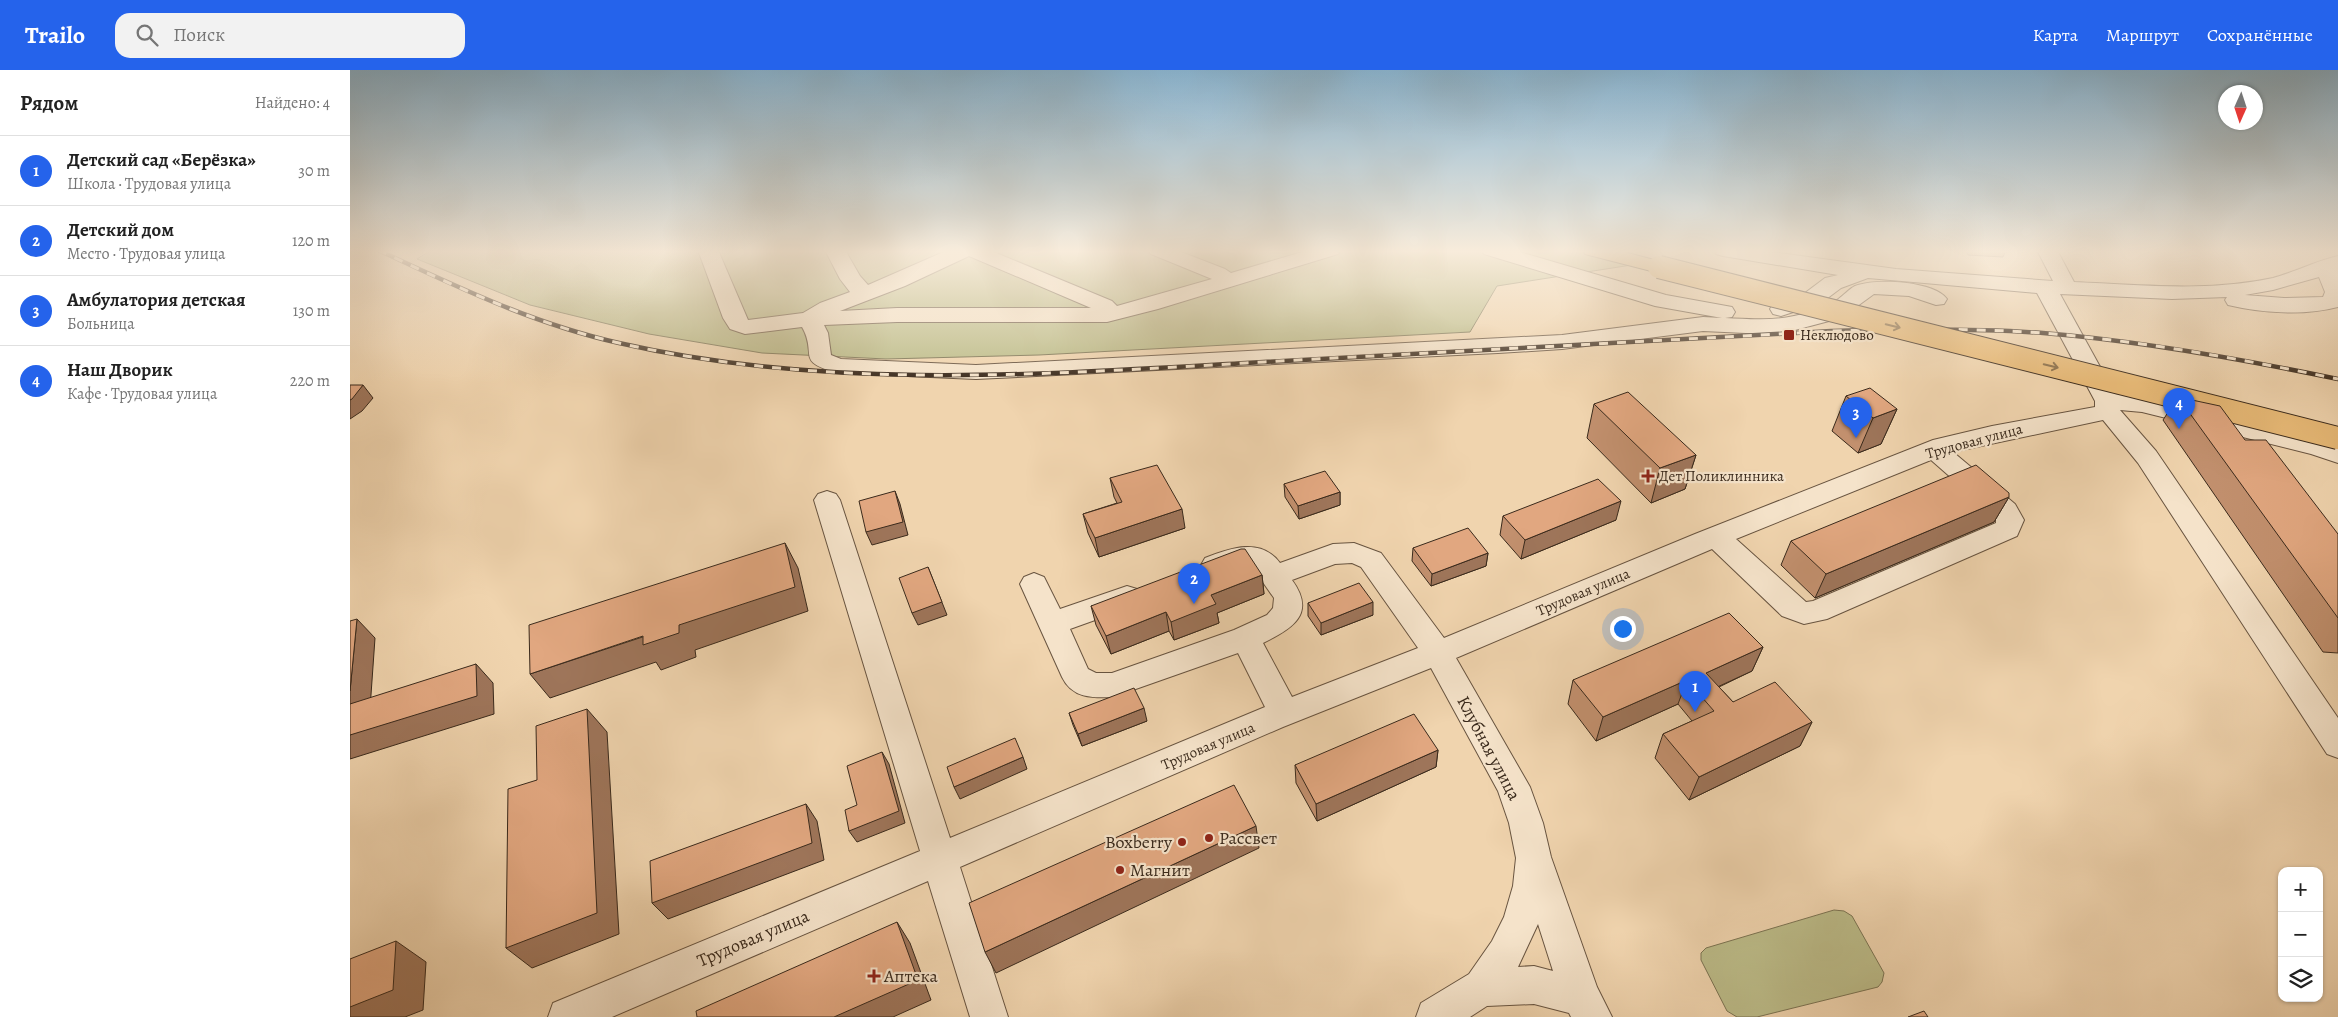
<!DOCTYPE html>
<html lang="ru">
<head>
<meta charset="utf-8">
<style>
	body { margin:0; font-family:Alegreya,serif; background:#f2f2f2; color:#222 }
	.controls { position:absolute; right:15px; bottom:15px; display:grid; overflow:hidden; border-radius:10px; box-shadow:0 1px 4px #0004 }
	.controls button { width:45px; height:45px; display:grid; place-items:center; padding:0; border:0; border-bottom:1px solid #e0e0e0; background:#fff; color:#222; font:25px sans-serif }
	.compass { position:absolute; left:1868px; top:15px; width:45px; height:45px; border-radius:50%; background:#fff; box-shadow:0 1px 4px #0004; rotate:183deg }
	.you { position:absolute; left:1272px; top:558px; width:18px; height:18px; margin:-12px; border:4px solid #fff; border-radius:50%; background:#1a73e8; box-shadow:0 0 0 8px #1a73e833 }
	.badge { display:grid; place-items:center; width:32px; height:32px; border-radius:50%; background:#2563eb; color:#fff; font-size:16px; font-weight:700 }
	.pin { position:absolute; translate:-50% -41px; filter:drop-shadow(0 1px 2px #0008) }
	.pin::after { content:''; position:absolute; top:26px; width:18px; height:15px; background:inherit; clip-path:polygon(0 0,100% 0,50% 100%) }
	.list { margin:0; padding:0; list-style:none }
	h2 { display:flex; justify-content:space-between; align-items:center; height:65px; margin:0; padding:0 20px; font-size:21px }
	h2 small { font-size:16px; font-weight:400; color:#767676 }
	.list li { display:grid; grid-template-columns:32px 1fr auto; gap:15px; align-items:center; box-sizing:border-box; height:70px; padding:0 20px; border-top:1px solid #e0e0e0 }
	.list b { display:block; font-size:19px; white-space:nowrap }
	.list p { margin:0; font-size:16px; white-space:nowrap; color:#767676 }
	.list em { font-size:16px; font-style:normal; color:#767676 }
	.icon { flex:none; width:28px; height:28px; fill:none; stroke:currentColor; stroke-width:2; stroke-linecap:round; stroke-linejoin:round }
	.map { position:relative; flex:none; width:1988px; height:947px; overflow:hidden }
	header { display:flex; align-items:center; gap:30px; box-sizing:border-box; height:70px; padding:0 25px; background:#2563eb; color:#fff }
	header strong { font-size:24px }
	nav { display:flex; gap:28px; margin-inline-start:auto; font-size:18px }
	.search { width:350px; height:45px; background:#f2f2f2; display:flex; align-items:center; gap:12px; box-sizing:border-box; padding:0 18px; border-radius:15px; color:#767676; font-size:19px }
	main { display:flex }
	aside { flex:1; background:#fff }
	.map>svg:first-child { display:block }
	.green { fill:#bcbc89; stroke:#7b7352 }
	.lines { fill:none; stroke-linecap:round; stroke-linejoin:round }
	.minor-casing { stroke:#685440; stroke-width:2 }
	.major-casing { stroke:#3a2a1c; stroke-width:2 }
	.minor { fill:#f5e3ca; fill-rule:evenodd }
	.major { fill:#e8ba77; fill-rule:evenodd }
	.rail-casing { stroke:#3a2a1c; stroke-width:4.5 }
	.rail { stroke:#f5e3ca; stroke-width:3; stroke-dasharray:9; stroke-linecap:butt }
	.major-bridge-casing { stroke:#3a2a1c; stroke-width:24; stroke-linecap:butt }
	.major-bridge { stroke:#e8ba77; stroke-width:22 }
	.wall { fill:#c2906e; stroke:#3a2a1c }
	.shaded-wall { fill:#9e755a; stroke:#3a2a1c }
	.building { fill:#e1a780; stroke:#3a2a1c }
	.oneway { stroke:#886b45 }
	.poi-dot { fill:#8f2418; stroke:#f5e3ca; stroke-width:2 }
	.labels { text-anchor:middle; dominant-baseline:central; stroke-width:4.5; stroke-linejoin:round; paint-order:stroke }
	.poi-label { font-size:15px; fill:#3a2a1c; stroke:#f5e3ca; text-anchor:start }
	.street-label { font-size:15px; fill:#3a2a1c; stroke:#f5e3ca }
	.near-street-label { font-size:18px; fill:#3a2a1c; stroke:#f5e3ca }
	.near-poi-label { font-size:18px; fill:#3a2a1c; stroke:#f5e3ca; text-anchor:start }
</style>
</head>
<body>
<header>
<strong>Trailo</strong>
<div class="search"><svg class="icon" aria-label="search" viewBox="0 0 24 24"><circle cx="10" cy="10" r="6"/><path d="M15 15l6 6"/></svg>Поиск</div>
<nav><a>Карта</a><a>Маршрут</a><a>Сохранённые</a></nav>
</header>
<main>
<aside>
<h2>Рядом<small>Найдено: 4</small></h2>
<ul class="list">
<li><span class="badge">1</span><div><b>Детский сад «Берёзка»</b><p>Школа · Трудовая улица</p></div><em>30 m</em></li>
<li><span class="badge">2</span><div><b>Детский дом</b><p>Место · Трудовая улица</p></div><em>120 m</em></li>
<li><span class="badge">3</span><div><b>Амбулатория детская</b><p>Больница</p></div><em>130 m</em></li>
<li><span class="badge">4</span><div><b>Наш Дворик</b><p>Кафе · Трудовая улица</p></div><em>220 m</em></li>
</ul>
</aside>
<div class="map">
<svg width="1988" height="947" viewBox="0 0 1988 947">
	<rect width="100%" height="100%" fill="#f0d4ae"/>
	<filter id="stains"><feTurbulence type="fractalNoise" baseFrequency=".004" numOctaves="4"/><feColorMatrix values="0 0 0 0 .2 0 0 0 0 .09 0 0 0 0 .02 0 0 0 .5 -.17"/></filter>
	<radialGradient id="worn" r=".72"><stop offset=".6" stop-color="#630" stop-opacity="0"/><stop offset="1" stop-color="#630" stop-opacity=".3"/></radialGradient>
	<!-- green -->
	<g class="green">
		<path d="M81,180H1247L1288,194L1147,216L1120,262L689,285L536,289L412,283L299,264L180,235L67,189Z"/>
		<path d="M1484,840L1494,841L1502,846L1534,903L1532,912L1528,917L1407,947H1387L1377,941L1351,890V883L1356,878Z"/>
	</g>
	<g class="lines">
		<!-- minor casing -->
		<g class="minor-casing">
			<g id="minor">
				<path d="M348,180H368L398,250L453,243L470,233L500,222L490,209L475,180H495L510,206L518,215L598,180H639L762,231L767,236L862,209L801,184L798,180H826L875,199L881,203L959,180H991L988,184L808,239L757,252H547L474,255L478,263L481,285L491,289L626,295L1212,265L1353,247L1372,248L1305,236L1134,184L1131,180H1163L1316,225L1382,237L1385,242L1382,247L1375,248C1398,249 1421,251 1444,246C1459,243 1474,238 1487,230C1493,226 1499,219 1505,216C1525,208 1584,211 1597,229L1594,234L1586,235L1559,226L1524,224L1502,240L1479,251L1445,260L1417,264L1353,261L1212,279L1148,283L626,309L489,303C444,292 468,285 452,257L395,264L380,259L373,248ZM619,186L741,238H547L490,241L555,216Z"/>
				<path d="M1363,180H1407L1546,199L1703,211L1687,180H1707L1724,212C1790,215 1858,222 1923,208C1945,202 1966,191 1988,186V237C1954,246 1912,243 1878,235L1875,230L1877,227L1822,229L1710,224L1765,324L1792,326L1988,376V393L1961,384L1792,342L1770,340L1806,381L1988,648V688L1977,684L1788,393L1753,350L1603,382L1665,434L1674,450L1667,466L1477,549L1454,554L1432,546L1362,479L1106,588L1180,717L1193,753L1201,787L1247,917L1262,947H1221L1219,943L1184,934L1137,936L1120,947H1066L1071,933L1119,904L1142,871L1154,847L1163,816L1166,788L1159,753L1148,721L1081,598L933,657L610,797L658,947H620L578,811L262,947H198L203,933L570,781L464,430L468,424L477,421L486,424L490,430L600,768L915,637L888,583L763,627C742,628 722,628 712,607L670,514L674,507L684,503L694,507L710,539L777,516L787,519L791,527L787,535L720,559L738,599L746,603H762L884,560L917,545L923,538L924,528L903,498C886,492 873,508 855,502L851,495L855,488C880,478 911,467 930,493L983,474L1004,473L1031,483L1094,568L1345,464L1583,370L1642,356L1745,337V331L1687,223L1518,208L1491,218L1471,233L1431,246L1423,244L1420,239L1423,234L1455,223L1475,208L1488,205L1373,186L1366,184ZM1969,207L1975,222L1973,227L1934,228L1895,225L1923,220ZM1581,390L1646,447V453L1463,531L1456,532L1386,469ZM1002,493L1011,497L1068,578L942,627L913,573C942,559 967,544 942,510L985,494ZM1188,854L1203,901L1184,896L1168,897Z"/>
			</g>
		</g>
		<!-- major casing -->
		<g class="major-casing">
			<path id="major" d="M1232,180H1266L1316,193L1319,197L1316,201L1309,203L1235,184Z"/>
		</g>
		<!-- minor -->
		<use href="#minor" class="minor"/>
		<!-- major -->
		<use href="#major" class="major"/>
		<!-- rail casing -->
		<g class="rail-casing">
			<path id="rail" d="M28,180C107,217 184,254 269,273C475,320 687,305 896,293C1091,282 1286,272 1481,261C1552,259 1622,258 1693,263C1792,271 1891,289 1988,309"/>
		</g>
		<!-- rail -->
		<use href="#rail" class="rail"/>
		<!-- major-bridge casing -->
		<g class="major-bridge-casing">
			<path id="major-bridge" d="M1309,197L1988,368"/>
		</g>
		<!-- major-bridge -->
		<use href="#major-bridge" class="major-bridge"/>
	</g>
	<!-- wall -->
	<g class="wall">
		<path d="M1616,180H1656L1653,187L1618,185Z"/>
		<path d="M1496,326L1547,339L1531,374L1508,383L1482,361Z"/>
		<path d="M1828,327L1895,370L1988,464V583L1973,582L1813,350Z"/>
		<path d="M1244,334L1346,385L1335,419L1301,433L1237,368Z"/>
		<path d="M760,408L835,458L749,487L738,463L733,444L767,433L764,427Z"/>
		<path d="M934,414L990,422V435L949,449L935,427Z"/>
		<path d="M1659,427L1644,452L1465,528L1431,495L1441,471Z"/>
		<path d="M1153,446L1266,450L1171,489L1150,465Z"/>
		<path d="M1063,478L1138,483L1136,496L1081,516L1062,491Z"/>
		<path d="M912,505L914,524L867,543L869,553L824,570L819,561L761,584L746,555L741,536Z"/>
		<path d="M958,533L1023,545L971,565L958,546Z"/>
		<path d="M1413,577L1402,601L1369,617L1383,632L1462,652L1450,676L1339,730L1305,688L1313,664L1342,651L1328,634L1246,671L1218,634L1223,610Z"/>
		<path d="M719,643L797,651L732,676L723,655Z"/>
		<path d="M1088,680L1086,697L967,751L946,713L945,695Z"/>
	</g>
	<!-- shaded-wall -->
	<g class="shaded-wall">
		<path d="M13,315L23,328L12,341L0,349V330Z"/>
		<path d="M1547,339L1531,374L1508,383L1523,348Z"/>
		<path d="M1346,385L1335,419L1301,433L1310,398Z"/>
		<path d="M545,421L550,434L558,465L522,475L516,462Z"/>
		<path d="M990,422V435L949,449L948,436Z"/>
		<path d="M1659,427L1644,452L1465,528L1476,504Z"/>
		<path d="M1271,431L1266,450L1171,489L1175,470Z"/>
		<path d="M832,439L835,458L749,487L745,468Z"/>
		<path d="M435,473L448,498L458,541L345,580L346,587L311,600L306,592L200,628L180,604L329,555Z"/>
		<path d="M1138,483L1136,496L1081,516L1082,504Z"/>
		<path d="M578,497L597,545L568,555L562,543Z"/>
		<path d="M912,505L914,524L867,543L869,553L824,570L821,552L861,525Z"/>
		<path d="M1023,532V545L971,565V553Z"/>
		<path d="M816,542L819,561L761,584L756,566Z"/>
		<path d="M7,549L25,568L19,653L0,636V621Z"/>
		<path d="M1413,577L1402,601L1350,625L1356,603Z"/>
		<path d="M126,594L143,613L144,644L0,689V665Z"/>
		<path d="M1337,610L1328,634L1246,671L1253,647Z"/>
		<path d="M794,638L797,651L732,676L728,664Z"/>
		<path d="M237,639L257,662L269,864L182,898L156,878Z"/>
		<path d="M1462,652L1450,676L1339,730L1349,707Z"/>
		<path d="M1088,680L1086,697L967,751L966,734Z"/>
		<path d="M532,682L539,694L555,753L507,772L499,761Z"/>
		<path d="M673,687L677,699L610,729L604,717Z"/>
		<path d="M456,734L467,751L474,790L318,849L302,833Z"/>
		<path d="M906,756L909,778L646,903L635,882Z"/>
		<path d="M547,852L560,873L581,930L543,947H484Z"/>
		<path d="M46,871L76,892L73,940L55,947H0V937Z"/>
	</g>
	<!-- building -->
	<g class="building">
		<path d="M0,315H13L2,329L0,330Z"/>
		<path d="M1520,318L1547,339L1523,348L1496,326Z"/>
		<path d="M1278,322L1346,385L1310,398L1244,334Z"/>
		<path d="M1828,327L1870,336L1895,370H1916L1988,464V548Z"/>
		<path d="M807,395L832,439L745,468L733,444L772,432L760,408Z"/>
		<path d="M1626,395L1659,423V427L1476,504L1441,471Z"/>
		<path d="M975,401L990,422L948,436L934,414Z"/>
		<path d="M1248,409L1271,431L1175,470L1153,446Z"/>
		<path d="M545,421L553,452L516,462L509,431Z"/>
		<path d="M1118,458L1138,483L1082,504L1063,478Z"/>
		<path d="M435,473L445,517L329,555V563L293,575V566L180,604L179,555Z"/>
		<path d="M891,479H895L912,505L861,525L866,534L821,552L816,542L756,566L741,536Z"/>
		<path d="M578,497L592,532L562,543L549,508Z"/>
		<path d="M1009,513L1023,532L971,553L958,533Z"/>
		<path d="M1379,543L1413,577L1356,603L1383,632L1425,612L1462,652L1349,707L1313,664L1364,641L1337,610L1253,647L1223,610Z"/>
		<path d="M7,549L0,621V551Z"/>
		<path d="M126,594L127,626L0,665V634Z"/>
		<path d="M784,618L794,638L728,664L719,643Z"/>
		<path d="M237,639L247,843L156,878L158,719L187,710L186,656Z"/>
		<path d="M1064,644L1088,680L966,734L945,695Z"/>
		<path d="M665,668L673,687L604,717L597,697Z"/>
		<path d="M532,682L549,741L499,761L495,740L507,735L497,696Z"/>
		<path d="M884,715L906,756L635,882L619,833Z"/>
		<path d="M456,734L462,773L302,833L300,791Z"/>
		<path d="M547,852L568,910L484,947H347L346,941Z"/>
		<path d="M46,871L43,920L0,937V889Z"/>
		<path d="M1574,941L1578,947H1558Z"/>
	</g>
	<!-- one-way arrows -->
	<defs><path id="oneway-shaft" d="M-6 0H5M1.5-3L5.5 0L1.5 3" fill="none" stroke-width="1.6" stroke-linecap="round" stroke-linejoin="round" transform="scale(1.25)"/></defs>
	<g class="oneway">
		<use href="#oneway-shaft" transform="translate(1543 256) rotate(14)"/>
		<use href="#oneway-shaft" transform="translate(1701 296) rotate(14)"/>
	</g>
	<!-- sky -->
	<linearGradient id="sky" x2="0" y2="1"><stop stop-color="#89b5d2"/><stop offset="0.58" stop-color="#f8ecdb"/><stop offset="1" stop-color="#f8ecdb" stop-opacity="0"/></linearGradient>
	<rect width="1988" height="313" fill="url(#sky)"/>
	<!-- markers -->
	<g class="poi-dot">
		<rect x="1433" y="259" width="12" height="12" rx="2.5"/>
		<path d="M1295.5 398.5h5v5h5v5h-5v5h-5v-5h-5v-5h5z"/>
		<circle cx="859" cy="768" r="5"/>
		<circle cx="832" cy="772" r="5"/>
		<circle cx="770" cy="800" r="5"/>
		<path d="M521.5 898.5h5v5h5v5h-5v5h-5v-5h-5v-5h5z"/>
	</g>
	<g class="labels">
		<!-- poi labels -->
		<g class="poi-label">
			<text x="1450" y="265">Неклюдово</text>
			<text x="1309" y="406">Дет Поликлинника</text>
		</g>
		<!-- street labels -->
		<g class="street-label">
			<text transform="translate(1624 371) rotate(-15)">Трудовая улица</text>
			<text transform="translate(1233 522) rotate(-23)">Трудовая улица</text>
			<text transform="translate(858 676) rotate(-23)">Трудовая улица</text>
		</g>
		<!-- near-street labels -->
		<g class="near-street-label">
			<text transform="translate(1139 678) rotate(62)">Клубная улица</text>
			<text transform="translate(403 868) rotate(-23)">Трудовая улица</text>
		</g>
		<!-- near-poi labels -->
		<g class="near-poi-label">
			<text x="869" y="768">Рассвет</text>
			<text x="822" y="772" text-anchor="end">Boxberry</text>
			<text x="780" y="800">Магнит</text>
			<text x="534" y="906">Аптека</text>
		</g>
	</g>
	<rect width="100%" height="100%" filter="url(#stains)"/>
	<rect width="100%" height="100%" fill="url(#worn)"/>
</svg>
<div class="controls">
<button>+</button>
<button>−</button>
<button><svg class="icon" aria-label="layers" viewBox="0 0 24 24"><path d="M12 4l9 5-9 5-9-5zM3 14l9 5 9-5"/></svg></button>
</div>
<svg class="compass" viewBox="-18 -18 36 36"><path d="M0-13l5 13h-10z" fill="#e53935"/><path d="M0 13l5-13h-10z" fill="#767676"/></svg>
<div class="you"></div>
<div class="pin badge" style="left:1345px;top:642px">1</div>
<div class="pin badge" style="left:844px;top:534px">2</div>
<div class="pin badge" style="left:1506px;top:368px">3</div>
<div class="pin badge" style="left:1829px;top:359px">4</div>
</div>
</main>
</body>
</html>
